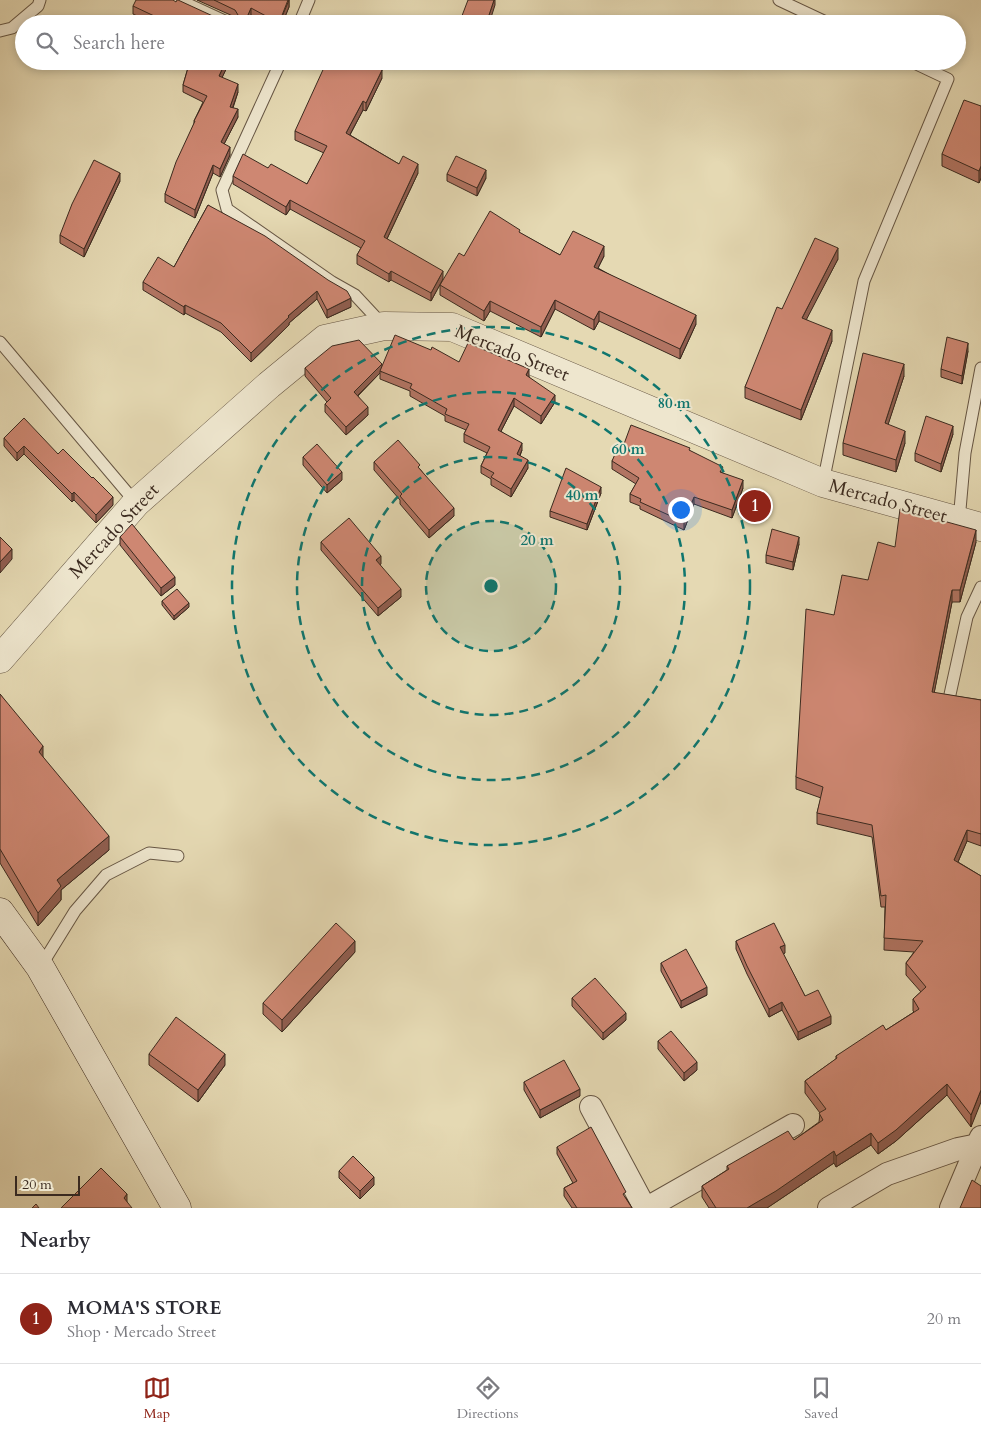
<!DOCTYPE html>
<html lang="en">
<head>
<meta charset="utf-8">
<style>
	body { margin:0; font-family:Cardo,serif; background:#f2f2f3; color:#2b2b33 }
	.scale { position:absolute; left:15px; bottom:12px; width:65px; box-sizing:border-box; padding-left:5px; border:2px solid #3b2a1f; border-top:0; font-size:14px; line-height:18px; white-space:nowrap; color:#3b2a1f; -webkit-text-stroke:4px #eee6ce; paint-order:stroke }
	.you { position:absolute; left:680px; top:509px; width:18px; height:18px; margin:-12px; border:4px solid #fff; border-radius:50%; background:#1a73e8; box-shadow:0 0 0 8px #1a73e833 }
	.badge { display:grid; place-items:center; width:32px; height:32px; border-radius:50%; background:#8f2418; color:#fff; font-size:16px; font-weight:700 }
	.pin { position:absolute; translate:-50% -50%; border:2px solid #fff; box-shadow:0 1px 5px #0006 }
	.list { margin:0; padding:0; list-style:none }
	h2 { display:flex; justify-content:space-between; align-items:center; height:65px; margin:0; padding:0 20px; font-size:21px }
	h2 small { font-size:16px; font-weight:400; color:#7c7c81 }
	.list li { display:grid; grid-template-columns:32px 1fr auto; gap:15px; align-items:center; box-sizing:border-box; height:90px; padding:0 20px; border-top:1px solid #e1e1e2 }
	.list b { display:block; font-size:19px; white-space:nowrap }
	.list p { margin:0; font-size:16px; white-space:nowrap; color:#7c7c81 }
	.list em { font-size:16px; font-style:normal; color:#7c7c81 }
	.icon { flex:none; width:28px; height:28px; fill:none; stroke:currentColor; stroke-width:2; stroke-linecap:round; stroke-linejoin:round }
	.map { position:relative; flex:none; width:981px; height:1208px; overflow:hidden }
	.search { position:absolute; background:#fff; box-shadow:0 2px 8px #0003; left:15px; right:15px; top:15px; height:55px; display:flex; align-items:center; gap:12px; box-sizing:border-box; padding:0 18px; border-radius:28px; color:#7c7c81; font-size:19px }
	.sheet { height:155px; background:#fff }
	nav { display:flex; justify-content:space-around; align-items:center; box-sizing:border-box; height:70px; border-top:1px solid #e1e1e2; background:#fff; font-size:14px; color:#7c7c81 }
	nav a { display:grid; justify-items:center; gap:2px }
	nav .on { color:#8f2418 }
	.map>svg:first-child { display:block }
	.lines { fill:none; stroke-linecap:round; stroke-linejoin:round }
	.service-casing { stroke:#665644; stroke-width:13 }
	.minor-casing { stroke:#665644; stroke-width:24 }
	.tertiary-casing { stroke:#665644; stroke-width:29 }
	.secondary-casing { stroke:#3b2a1f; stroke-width:29 }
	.service { stroke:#eee6ce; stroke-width:11 }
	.minor { stroke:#eee6ce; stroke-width:22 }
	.tertiary { stroke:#eee6ce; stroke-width:28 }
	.secondary { stroke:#eee6ce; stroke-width:28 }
	.wall { fill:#b17462; stroke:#3b2a1f }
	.shaded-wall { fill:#905e50; stroke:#3b2a1f }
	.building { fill:#ce8772; stroke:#3b2a1f }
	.ring { fill:none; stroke:#0f766e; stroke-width:2.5; stroke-dasharray:9 6 }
	.labels { text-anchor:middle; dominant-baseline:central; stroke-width:4; stroke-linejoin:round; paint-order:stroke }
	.street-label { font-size:19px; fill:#3b2a1f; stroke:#eee6ce }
	.centre { fill:#0f766e; stroke:#eee6ce; stroke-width:2.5 }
	.ring-label { font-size:15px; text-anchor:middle; font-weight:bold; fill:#0f766e; stroke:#eee6ce; stroke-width:4; stroke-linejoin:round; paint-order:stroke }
</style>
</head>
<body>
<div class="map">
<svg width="981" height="1208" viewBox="0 0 981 1208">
	<rect width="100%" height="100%" fill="#e5d9b3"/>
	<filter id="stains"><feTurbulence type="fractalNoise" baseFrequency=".004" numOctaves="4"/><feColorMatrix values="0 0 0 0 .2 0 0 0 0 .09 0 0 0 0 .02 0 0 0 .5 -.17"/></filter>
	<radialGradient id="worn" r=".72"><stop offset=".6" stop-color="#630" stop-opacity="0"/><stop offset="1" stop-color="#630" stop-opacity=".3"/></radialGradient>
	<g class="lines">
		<!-- service casing -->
		<g class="service-casing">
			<g id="service">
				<path d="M179,0L231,24"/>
				<path d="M779,0L830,24"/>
				<path d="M299,24L309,0"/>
				<path d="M0,31L12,28L38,6L40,0"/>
				<path d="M281,61L222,190L227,209L332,282L355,295L382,324"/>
				<path d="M0,342L136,503"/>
				<path d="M823,483L864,281L948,79L910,61"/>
				<path d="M959,521L965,453L981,368"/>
				<path d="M949,699L967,617L981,587"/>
				<path d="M41,966L75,911L106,875L149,853L178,856"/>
			</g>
		</g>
		<!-- minor casing -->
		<g class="minor-casing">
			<g id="minor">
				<path d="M591,1107L645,1208"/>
				<path d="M647,1208L793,1125"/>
				<path d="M829,1208L887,1174L958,1149L978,1145"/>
				<path d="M951,1208L981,1137"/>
			</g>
		</g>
		<!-- tertiary casing -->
		<g class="tertiary-casing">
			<path id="tertiary" d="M0,659L136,503L269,385L325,339L384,326L452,327L823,483L981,527"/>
		</g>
		<!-- secondary casing -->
		<g class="secondary-casing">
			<path id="secondary" d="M0,912L40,967L177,1208"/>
		</g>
		<!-- service -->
		<use href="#service" class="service"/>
		<!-- minor -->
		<use href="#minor" class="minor"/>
		<!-- tertiary -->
		<use href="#tertiary" class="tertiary"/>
		<!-- secondary -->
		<use href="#secondary" class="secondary"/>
	</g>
	<!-- wall -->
	<g class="wall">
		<path d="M197,0H289V7L282,24H267L251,15L247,24H154L133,14V6L228,23L232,24L237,20L235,17Z"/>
		<path d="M190,61H230L222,77L238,92L233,108L238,117L224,144L230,155L220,177L213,173L195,218L165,202V194L194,124V121L203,102L183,92V85Z"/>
		<path d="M382,78L366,111L363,110L350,135L399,164L418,173L387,239L443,279L431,301L391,280L389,282L357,264V255L361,248L290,209L286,215L233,184V176L268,168L307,184L324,153L295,140V131Z"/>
		<path d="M981,106V178L979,183L942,166V154Z"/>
		<path d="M447,174L486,178L477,196L447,181Z"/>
		<path d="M120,181L84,257L60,243V235Z"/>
		<path d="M208,205L351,307L327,318L317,299L289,323V325L251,362L221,332L185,313L184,315L143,290V282L174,267Z"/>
		<path d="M520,233L560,255L604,256L598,268L696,324L680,359L599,321L594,330L555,309L541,337L490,311L484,321L440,295V285L464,256Z"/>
		<path d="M838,259L806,319L832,341L801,420L745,398V387L782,309Z"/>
		<path d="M968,351L962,384L941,377V369Z"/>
		<path d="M459,362L529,376V377L555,402L541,424L514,406L501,431L522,450L520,456L528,468L511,497L491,485V479L481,473V466L487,453L464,442V434L466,430L445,421V416L410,396V391L380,379V373L358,396L368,415L346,435L325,412V404L327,402L305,376V368L382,366Z"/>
		<path d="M904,376L888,424L905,443L896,472L843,455V443Z"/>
		<path d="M953,434L941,472L915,461V453Z"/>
		<path d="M4,438L58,454L113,505L96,523L74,500L72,502L24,454L17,461L4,446Z"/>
		<path d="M624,444L690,451L723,473L743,488L732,518L694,504L684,530L640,509V506L630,502V494L636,484L612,469V461Z"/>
		<path d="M303,457L342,480L327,493L303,465Z"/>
		<path d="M374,462L420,469L454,516L429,538L400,504V500L374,470Z"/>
		<path d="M601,493L587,530L550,517V511Z"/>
		<path d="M120,537L175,585L161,596L120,545Z"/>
		<path d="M321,542L381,564L380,565L401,597L378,616L321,550Z"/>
		<path d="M976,542L960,602H952L934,693L981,700V846L967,841L958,862L981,876L971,1127L947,1095L896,1141L878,1154L871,1145L836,1167L834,1163L776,1202L767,1208H709L702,1197V1186L727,1170V1166L794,1140L819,1122L820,1113L805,1093V1081L836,1059V1056L886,1030L914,1012L913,1011V999L921,992L906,975V963L914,952L884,950L885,907H881L872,837L817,824V813L821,798L796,789V777L834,615L868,580L895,547Z"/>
		<path d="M799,544L793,570L766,563V555Z"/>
		<path d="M162,601L189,607L174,620L162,605Z"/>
		<path d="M0,694L43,757L109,850L61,890V900L38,926L0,863Z"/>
		<path d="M736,941L785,953L783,954L805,996L831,1024L798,1040L782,1010L769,1017L747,974L736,949Z"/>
		<path d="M355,952L282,1032L263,1014V1003Z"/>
		<path d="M661,963L707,995L681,1008L661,971Z"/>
		<path d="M572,998L626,1020L603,1040L572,1006Z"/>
		<path d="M658,1041L697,1070L684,1081L658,1049Z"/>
		<path d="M149,1054L225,1065L198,1102L149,1065Z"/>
		<path d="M524,1082L580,1096L540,1118L524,1090Z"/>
		<path d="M557,1147L626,1198L632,1208H572L564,1196V1188L573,1183L557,1154Z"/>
		<path d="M339,1171L374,1185L360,1199L339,1178Z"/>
	</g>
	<!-- shaded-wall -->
	<g class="shaded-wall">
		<path d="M289,0V7L282,24H279Z"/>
		<path d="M494,0H495V5L489,24H486Z"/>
		<path d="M251,8V15L247,24H244Z"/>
		<path d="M226,61H230L219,84V76Z"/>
		<path d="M382,70V78L366,111V103Z"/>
		<path d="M238,84V92L230,115V107Z"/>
		<path d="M363,101V110L346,142V133Z"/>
		<path d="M238,109V117L221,150V142Z"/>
		<path d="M230,147V155L220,177V169Z"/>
		<path d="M418,164V173L384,245V237Z"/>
		<path d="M213,165V173L195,218V210Z"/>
		<path d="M981,166V178L979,183V171Z"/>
		<path d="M486,170V178L477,196V188Z"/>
		<path d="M120,173V181L84,257V249Z"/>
		<path d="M290,200V209L286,215V207Z"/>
		<path d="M604,246V256L594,276V267Z"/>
		<path d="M838,248V259L802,328V318Z"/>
		<path d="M391,271V280L389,282V274Z"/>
		<path d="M443,271V279L431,301V293Z"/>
		<path d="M317,291V299L289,323V325L251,362V353L288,316Z"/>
		<path d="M351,298V307L327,318V310Z"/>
		<path d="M555,300V309L541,337V327Z"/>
		<path d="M490,301V311L484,321V311Z"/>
		<path d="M185,305V313L184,315V307Z"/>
		<path d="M599,311V321L594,330V320Z"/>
		<path d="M696,315V324L680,359V349Z"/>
		<path d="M832,330V341L801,420V410Z"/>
		<path d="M968,343V351L962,384V376Z"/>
		<path d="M382,364V372L380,371V373L354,399V392Z"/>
		<path d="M904,364V376L885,434V423Z"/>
		<path d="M529,369V376L526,383V375Z"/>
		<path d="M555,395V402L541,424V416Z"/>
		<path d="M514,398V406L498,437V430Z"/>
		<path d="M368,407V415L346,435V427Z"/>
		<path d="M953,426V434L941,472V464Z"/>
		<path d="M905,431V443L896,472V460Z"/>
		<path d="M522,443V450L517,462V454Z"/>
		<path d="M24,446V454L17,461V453Z"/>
		<path d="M528,460V468L511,497V489Z"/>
		<path d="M342,472V480L327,493V485Z"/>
		<path d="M743,480V488L732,518V510Z"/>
		<path d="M601,487V493L587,530V524Z"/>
		<path d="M74,492V500L72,502V494Z"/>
		<path d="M113,497V505L96,523V515Z"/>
		<path d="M694,497V504L684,530V522Z"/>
		<path d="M454,508V516L429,538V530Z"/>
		<path d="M976,530V542L960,602V590Z"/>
		<path d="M799,537V544L793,570V562Z"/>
		<path d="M12,549V559L0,573V562Z"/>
		<path d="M381,556V564L376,568V560Z"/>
		<path d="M175,577V585L161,596V588Z"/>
		<path d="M401,589V597L378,616V608Z"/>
		<path d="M952,590V602L932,704V692Z"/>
		<path d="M189,603V607L174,620V616Z"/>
		<path d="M43,746V760L39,752Z"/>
		<path d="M967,830V841L954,871V860Z"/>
		<path d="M109,836V850L61,890V900L38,926V913L57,880Z"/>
		<path d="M355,941V952L282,1032V1020Z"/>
		<path d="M785,945V953L780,955V947Z"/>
		<path d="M707,987V995L681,1008V1001Z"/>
		<path d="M782,1002V1010L769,1017V1009Z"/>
		<path d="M626,1013V1020L603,1040V1033Z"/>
		<path d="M831,1016V1024L798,1040V1032Z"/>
		<path d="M225,1054V1065L198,1102V1090Z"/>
		<path d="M697,1062V1070L684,1081V1073Z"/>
		<path d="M947,1084V1095L896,1141L878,1154V1143Z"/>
		<path d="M580,1089V1096L540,1118V1110Z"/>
		<path d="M981,1090V1102L971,1127V1115Z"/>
		<path d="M871,1133V1145L836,1167V1156Z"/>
		<path d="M834,1151V1163L776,1202L767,1208H747Z"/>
		<path d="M374,1177V1185L360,1199V1191Z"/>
		<path d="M127,1194V1204L124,1198Z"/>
	</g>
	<!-- building -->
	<g class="building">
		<path d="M136,0H173L176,2L177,0H178L228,23L232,24L238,20V15L235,10L214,0H288L279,23L251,8L244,24H166L167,22L133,6Z"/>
		<path d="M468,0H494L486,24H467L460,21Z"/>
		<path d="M190,61H226L219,76L238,84L230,107L238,109L221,142L230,147L220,169L213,165L195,210L165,194L176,162L195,121H194L207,96L183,85Z"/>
		<path d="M327,61H364L382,70L366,103L363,101L346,133L399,164L403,156L418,164L384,237L443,271L431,293L391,271L389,274L357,255L365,241L290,200L286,207L233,176L243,154L268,168L271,164L307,184L327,146L295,131Z"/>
		<path d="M964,100L981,106V166L979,171L942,154Z"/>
		<path d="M456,156L486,170L477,188L447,174Z"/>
		<path d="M94,160L120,173L84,249L60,235L72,204Z"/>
		<path d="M208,205L265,236L328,280L347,291L351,298L327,310L317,291L288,316L289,317L251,353L221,323L185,305L184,307L143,282L158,257L174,267Z"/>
		<path d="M490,211L520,230L519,232L560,255L573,231L604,246L594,267L696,315L680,349L599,311L594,320L555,300L541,327L490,301L484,311L440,285L459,253L464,256Z"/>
		<path d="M815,238L838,248L802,318L832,330L801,410L745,387L777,307L782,309Z"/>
		<path d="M395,335L431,350L432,347L459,362L468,343L529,369L526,375L555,395L541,416L514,398L498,430L522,443L517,454L528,460L511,489L491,477L494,473L481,466L490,447L464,434L469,424L445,414L447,409L410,388L412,384L380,371Z"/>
		<path d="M947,337L968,343L962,376L941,369Z"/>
		<path d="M359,340L382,364L354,392L368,407L346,427L325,404L331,398L305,368L332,346Z"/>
		<path d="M863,353L904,364L885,423L905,431L896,460L843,443Z"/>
		<path d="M926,416L953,426L941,464L915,453Z"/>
		<path d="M24,418L58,454L63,449L92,478L93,477L113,497L96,515L74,492L72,494L24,446L17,453L4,438Z"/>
		<path d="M631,425L690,448L689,450L723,467L720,472L743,480L732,510L694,497L684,522L640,502L641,499L630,494L639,478L612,461L620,443L624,444Z"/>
		<path d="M398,440L420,465L418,467L454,508L429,530L400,496L402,494L374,462Z"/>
		<path d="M317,444L342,472L327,485L303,457Z"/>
		<path d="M566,468L601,487L587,524L550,511Z"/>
		<path d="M900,509L976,530L960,590H952L932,692L981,700V834L967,830L954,860L981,876V1090L971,1115L947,1084L896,1130L878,1143L871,1133L836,1156L834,1151L776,1191L747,1208H716L702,1186L729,1169L727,1166L788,1131L794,1140L823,1120L819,1113L826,1109L805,1081L837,1058L836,1056L883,1025L886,1030L919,1009L913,999L926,987L906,963L923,941L884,938L886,895L881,896L872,825L817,813L823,787L796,777L806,609L834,615L842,575L868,580L878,542L895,547Z"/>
		<path d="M349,518L381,556L376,560L401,589L378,608L321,542Z"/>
		<path d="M132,524L175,577L161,588L120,537Z"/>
		<path d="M772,529L799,537L793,562L766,555Z"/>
		<path d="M0,537L12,549L0,562Z"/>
		<path d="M177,589L189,603L174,616L162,601Z"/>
		<path d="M0,694L43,746L39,752L109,836L57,880L61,886L38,913L0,849Z"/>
		<path d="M336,923L355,941L282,1020L263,1003Z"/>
		<path d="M774,923L785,945L780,947L805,996L818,990L831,1016L798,1032L782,1002L769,1009L747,966L736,941Z"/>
		<path d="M686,949L707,987L681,1001L661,963Z"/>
		<path d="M595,978L626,1013L603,1033L572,998Z"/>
		<path d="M176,1017L225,1054L198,1090L149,1054Z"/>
		<path d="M671,1031L697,1062L684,1073L658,1041Z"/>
		<path d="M564,1060L580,1089L540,1110L524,1082Z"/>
		<path d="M591,1127L626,1192L623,1194L632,1208H577L564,1188L577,1181L557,1147Z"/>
		<path d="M353,1156L374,1177L360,1191L339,1171Z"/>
		<path d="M101,1168L127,1194L124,1198L132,1208H61Z"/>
		<path d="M972,1180L981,1186V1208H960Z"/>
		<path d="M36,1204L39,1208H32Z"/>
	</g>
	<!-- distance rings -->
	<circle cx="491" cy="586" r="65" fill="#0f766e" fill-opacity=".12"/>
	<g class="ring">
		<circle cx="491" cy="586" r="65"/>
		<circle cx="491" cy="586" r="129"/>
		<circle cx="491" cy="586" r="194"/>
		<circle cx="491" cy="586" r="259"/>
	</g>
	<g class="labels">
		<!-- street labels -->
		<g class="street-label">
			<text transform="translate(512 353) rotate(22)">Mercado Street</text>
			<text transform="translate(888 501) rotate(15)">Mercado Street</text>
			<text transform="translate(114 531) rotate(-47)">Mercado Street</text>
		</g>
	</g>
	<circle cx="491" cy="586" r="8" class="centre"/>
	<g class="ring-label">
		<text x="674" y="408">80 m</text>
		<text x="628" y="454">60 m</text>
		<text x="582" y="500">40 m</text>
		<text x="537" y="545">20 m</text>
	</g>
	<rect width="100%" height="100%" filter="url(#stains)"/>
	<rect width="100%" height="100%" fill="url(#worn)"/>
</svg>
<div class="scale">20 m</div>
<div class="you"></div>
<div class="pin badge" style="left:755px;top:506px">1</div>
<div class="search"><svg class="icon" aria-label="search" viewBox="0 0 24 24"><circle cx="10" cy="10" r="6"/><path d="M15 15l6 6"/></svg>Search here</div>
</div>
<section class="sheet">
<h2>Nearby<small></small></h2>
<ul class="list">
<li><span class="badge">1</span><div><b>MOMA'S STORE</b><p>Shop · Mercado Street</p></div><em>20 m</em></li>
</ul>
</section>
<nav>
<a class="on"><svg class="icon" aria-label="map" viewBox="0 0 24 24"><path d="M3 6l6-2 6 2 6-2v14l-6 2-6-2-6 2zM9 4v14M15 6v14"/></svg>Map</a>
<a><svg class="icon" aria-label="directions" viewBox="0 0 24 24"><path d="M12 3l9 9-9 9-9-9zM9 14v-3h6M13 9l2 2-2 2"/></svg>Directions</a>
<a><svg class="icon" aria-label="saved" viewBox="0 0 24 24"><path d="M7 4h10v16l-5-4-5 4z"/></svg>Saved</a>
</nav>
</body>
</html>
